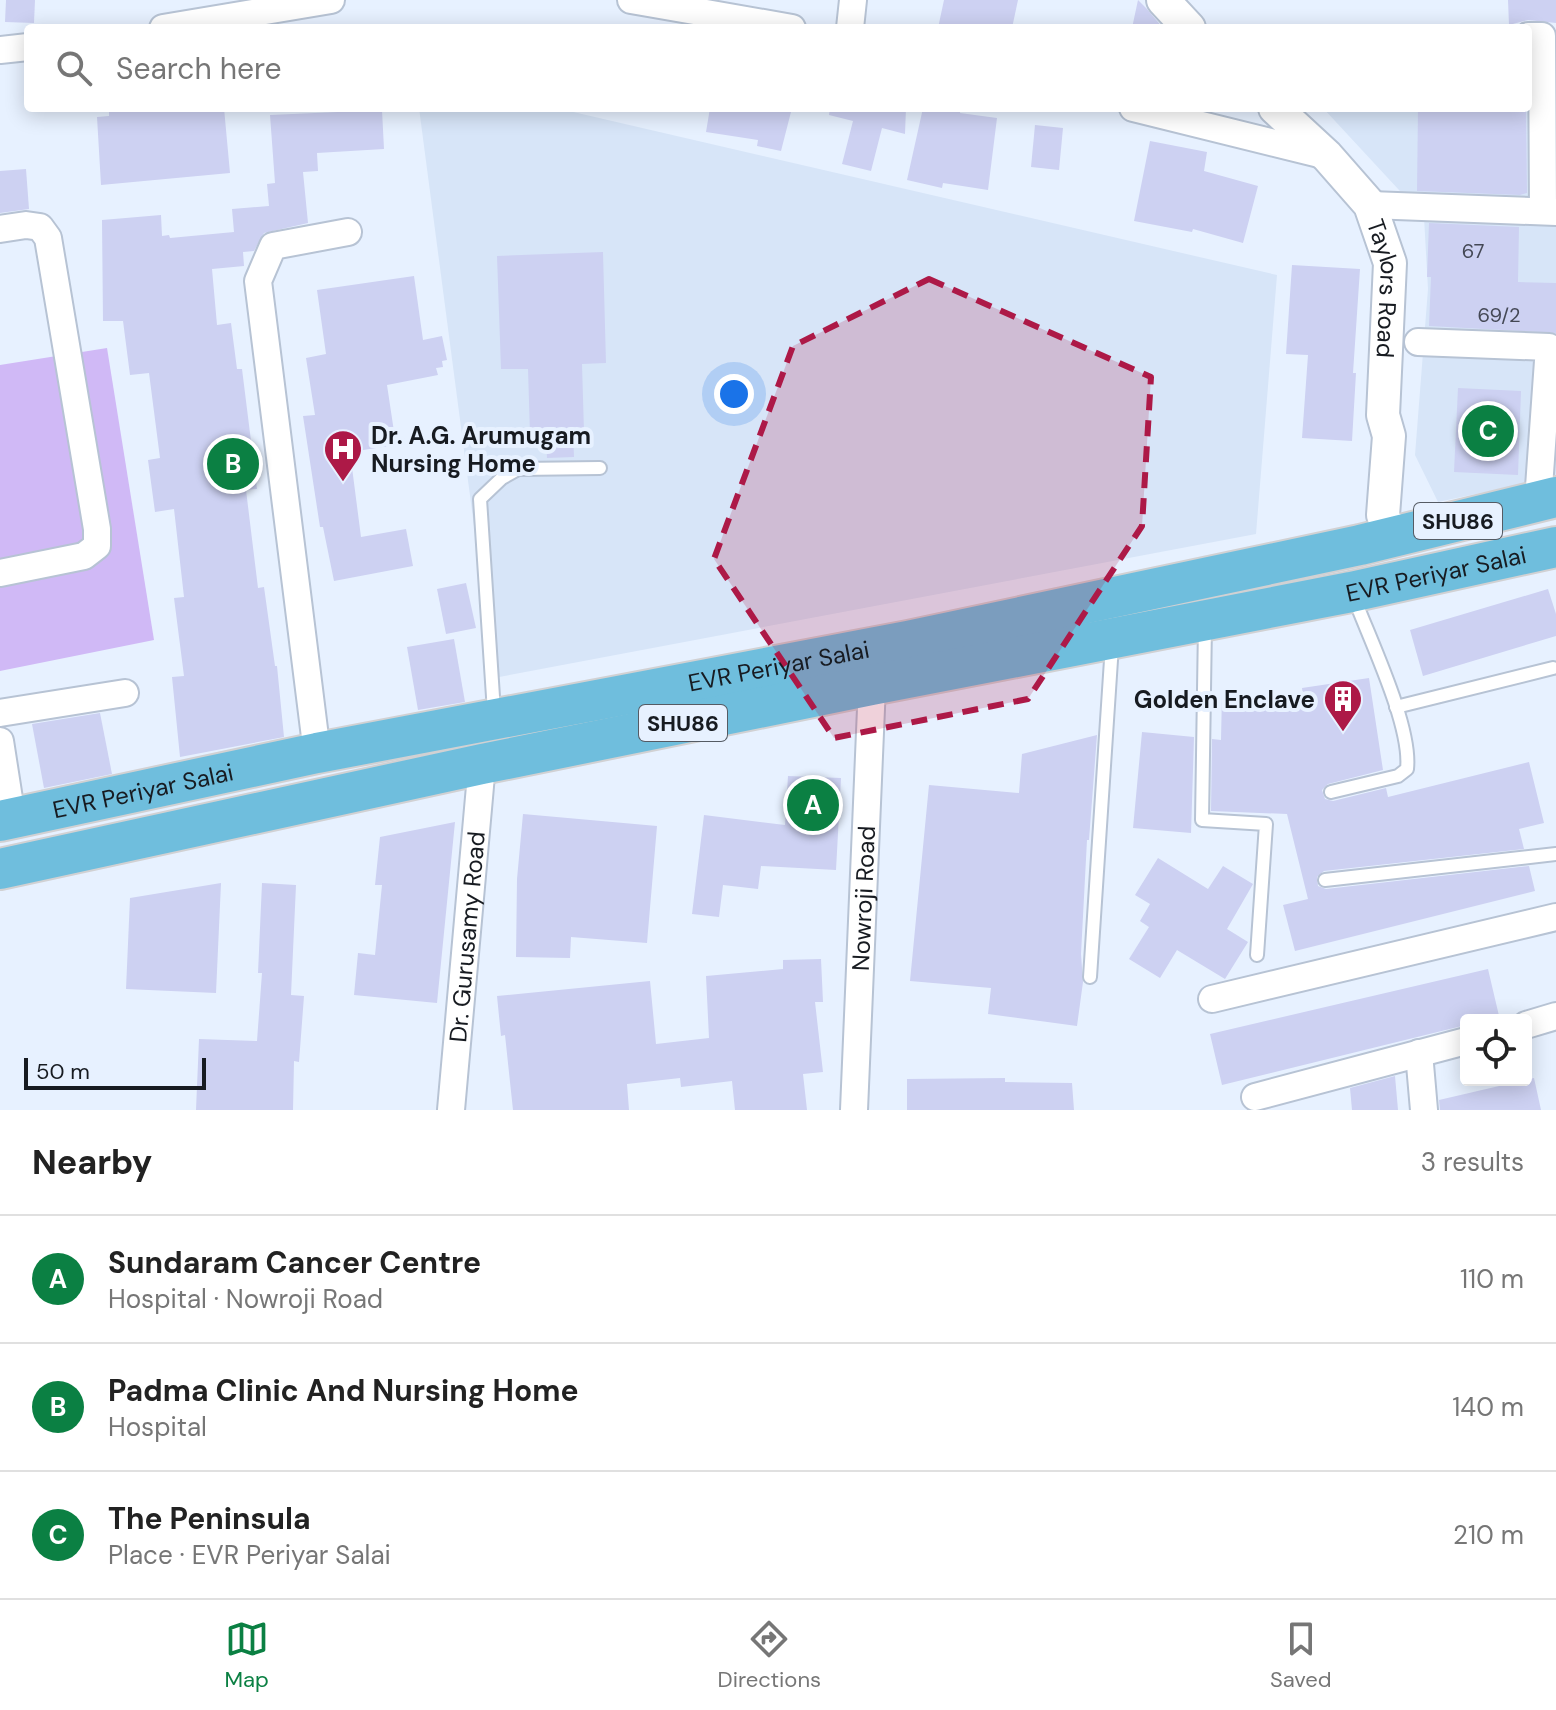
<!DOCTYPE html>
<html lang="en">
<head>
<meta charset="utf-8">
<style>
	body { margin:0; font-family:"DM Sans",sans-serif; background:#f6f6f6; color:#222 }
	.controls { position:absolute; right:24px; bottom:24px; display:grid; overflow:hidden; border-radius:8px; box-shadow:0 4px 20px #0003 }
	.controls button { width:72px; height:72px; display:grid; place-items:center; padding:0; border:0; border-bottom:2px solid #e0e0e0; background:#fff; color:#222; font:40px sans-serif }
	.scale { position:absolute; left:24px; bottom:20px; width:182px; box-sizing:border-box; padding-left:8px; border:4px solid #171b21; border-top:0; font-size:22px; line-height:28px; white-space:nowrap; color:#171b21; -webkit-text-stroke:6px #e7f1ff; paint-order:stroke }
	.you { position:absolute; left:734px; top:394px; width:28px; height:28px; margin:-20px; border:6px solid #fff; border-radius:50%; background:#1a73e8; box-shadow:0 0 0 12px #1a73e833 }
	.badge { display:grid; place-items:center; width:52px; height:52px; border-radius:50%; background:#0b8043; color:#fff; font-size:26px; font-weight:700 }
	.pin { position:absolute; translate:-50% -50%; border:4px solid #fff; box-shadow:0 2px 8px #0006 }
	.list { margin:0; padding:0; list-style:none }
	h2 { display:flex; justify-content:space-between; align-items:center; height:104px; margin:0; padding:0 32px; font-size:34px }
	h2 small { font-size:26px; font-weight:400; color:#767676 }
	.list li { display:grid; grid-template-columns:52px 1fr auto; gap:24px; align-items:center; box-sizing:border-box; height:128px; padding:0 32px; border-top:2px solid #e0e0e0 }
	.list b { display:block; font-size:30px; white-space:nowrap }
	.list p { margin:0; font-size:26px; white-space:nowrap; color:#767676 }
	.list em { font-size:26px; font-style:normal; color:#767676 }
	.icon { flex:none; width:44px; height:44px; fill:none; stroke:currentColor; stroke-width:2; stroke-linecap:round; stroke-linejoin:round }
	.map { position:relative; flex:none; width:1556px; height:1110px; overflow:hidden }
	.search { position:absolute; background:#fff; box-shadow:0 4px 20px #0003; left:24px; right:24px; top:24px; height:88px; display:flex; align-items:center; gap:20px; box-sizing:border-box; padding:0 28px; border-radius:8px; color:#767676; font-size:30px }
	.sheet { height:488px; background:#fff }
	nav { display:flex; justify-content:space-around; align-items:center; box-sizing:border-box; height:112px; border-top:2px solid #e0e0e0; background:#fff; font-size:22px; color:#767676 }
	nav a { display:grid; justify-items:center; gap:4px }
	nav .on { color:#0b8043 }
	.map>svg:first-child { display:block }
	.built { fill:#d7e5f8 }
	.green { fill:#d0b9f6 }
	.building { fill:#cdd1f2 }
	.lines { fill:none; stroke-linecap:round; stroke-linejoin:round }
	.service-casing { stroke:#b7c3d4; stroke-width:16 }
	.minor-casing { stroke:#b7c3d4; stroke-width:30 }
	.tertiary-casing { stroke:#b7c3d4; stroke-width:36 }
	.primary-casing { stroke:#d1d1d3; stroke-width:44 }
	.service { stroke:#fff; stroke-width:12 }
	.minor { stroke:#fff; stroke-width:26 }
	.tertiary { stroke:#fff; stroke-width:32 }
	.primary { stroke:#6fbedd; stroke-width:40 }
	.marked { fill:#ad1947; fill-opacity:0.2; stroke:#ad1947; stroke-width:6; stroke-dasharray:16 10; stroke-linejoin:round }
	.labels { text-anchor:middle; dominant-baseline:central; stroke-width:8; stroke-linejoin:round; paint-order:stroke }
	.number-label { font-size:20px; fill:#444855 }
	.shield { fill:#e7f1ff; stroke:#555b64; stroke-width:2 }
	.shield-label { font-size:22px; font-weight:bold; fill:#171b21 }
	.street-label { font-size:24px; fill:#171b21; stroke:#e7f1ff }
	.poi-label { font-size:24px; font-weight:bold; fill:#171b21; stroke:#e7f1ff; text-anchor:start }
</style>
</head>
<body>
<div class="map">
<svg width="1556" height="1110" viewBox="0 0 1556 1110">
	<rect width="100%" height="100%" fill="#e7f1ff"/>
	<!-- built -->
	<g class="built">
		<path d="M1556,36V477L1438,502L1415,455L1428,289L1424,217L1323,108H1528V37Z"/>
		<path d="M419,108H556L1277,275L1256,534L494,678Z"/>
	</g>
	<!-- green -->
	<path class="green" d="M107,348L154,640L0,671V365Z"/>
	<!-- building -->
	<g class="building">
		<path d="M6,0H35L34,23L5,22Z"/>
		<path d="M944,0H1018L1012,28H938Z"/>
		<path d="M1138,0L1147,9L1163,28H1132Z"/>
		<path d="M1508,0H1556V23L1528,20L1509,25Z"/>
		<path d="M152,108H224L230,173L101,185L97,117L109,116V111Z"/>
		<path d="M710,108H792L781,151L757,146L758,140L706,132Z"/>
		<path d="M830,108H906L905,134L882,128L871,171L842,164L853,121L829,115Z"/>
		<path d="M923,108H961L960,113L997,118L988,190L943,183L942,188L907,180Z"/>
		<path d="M1418,108H1526L1527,193L1520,195L1417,191Z"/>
		<path d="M382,110L384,149L317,153L318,171L303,172L308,223L264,233L254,251L243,252L244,266L212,269L217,325L231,323L237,369H242L257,489L246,490L258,588L264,587L275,666H277L284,737L180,757L172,677L184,676L174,598L184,597L174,509L155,512L148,460L160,458L149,373L130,375L123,321H103L102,220L161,215L162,236L169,235L170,238L234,232L232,209L269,206L267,184L275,183L270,115Z"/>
		<path d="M1035,125L1063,128L1059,170L1031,167Z"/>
		<path d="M1150,141L1207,152L1204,171L1258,186L1243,243L1193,229L1192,232L1134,221Z"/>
		<path d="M26,169L29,209L0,213V171Z"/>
		<path d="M1429,223L1519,227L1518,282L1556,283V333L1429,326L1431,277H1427Z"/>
		<path d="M603,252L606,363L582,364L584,432L573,433L574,457L547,458L546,434H530L528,369H501L497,256Z"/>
		<path d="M1292,265L1360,269L1353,373H1356L1352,441L1302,438L1308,355L1286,354Z"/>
		<path d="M414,276L423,340L442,336L447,360L442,361L443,367L436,368L438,375L387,385L396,445L350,452L361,537L406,529L413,566L334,581L323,527H320L303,416L315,415L306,358L326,354L317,290Z"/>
		<path d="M1458,388L1521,391L1518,475L1454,472Z"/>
		<path d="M466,583L476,628L446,634L437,589Z"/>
		<path d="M1548,589L1556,614V636L1423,676L1410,630Z"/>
		<path d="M454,639L465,702L418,710L407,647Z"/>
		<path d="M1369,678L1383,770L1328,784L1322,790L1325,799L1333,801L1386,788L1388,797L1529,762L1544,823L1519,829L1524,849L1324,871L1317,877L1318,886L1326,889L1529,866L1535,891L1295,951L1283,905L1308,899L1287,814L1211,811L1212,739L1221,740L1222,693L1303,696L1302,688Z"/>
		<path d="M100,713L112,774L44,788L32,724Z"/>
		<path d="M1142,732L1194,737L1191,833L1133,828Z"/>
		<path d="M1097,735L1089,840H1087L1081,954L1083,982L1077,1026L988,1014L991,988L910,981L929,785L1019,793L1022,754Z"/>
		<path d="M788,776L841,778L836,870L761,866L758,889L723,885L719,917L692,914L704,815L785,825Z"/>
		<path d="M523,814L657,826L647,943L571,937L570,958L516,957L517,879Z"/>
		<path d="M455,822L437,1003L354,995L358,953L375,955L382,885H375L380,837Z"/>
		<path d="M1158,858L1208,889L1223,866L1253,884L1227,929L1248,942L1225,979L1177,950L1160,978L1129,959L1149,927L1140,921L1150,904L1135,895Z"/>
		<path d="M221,883L216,993L126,989L130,898Z"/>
		<path d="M262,883L296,885L291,995L304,996L299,1062L294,1061L293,1110H196L199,1039L257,1041L262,973H258Z"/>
		<path d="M821,959L823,1002H815L823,1072L803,1074L807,1110H735L732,1081L681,1087L680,1078L627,1084L629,1110H513L505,1035L501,1036L497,996L650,981L656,1044L709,1038L706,976L783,969V960Z"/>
		<path d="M1488,969L1500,1020H1466V1025L1222,1085L1210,1034Z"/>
		<path d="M1395,1076L1398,1110H1352L1350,1088Z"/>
		<path d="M1005,1078V1082L1072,1083L1074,1110H907V1079Z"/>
		<path d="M1534,1078L1541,1110H1440L1439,1100Z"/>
	</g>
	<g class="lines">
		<!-- service casing -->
		<g class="service-casing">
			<g id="service">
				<path d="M1205,625L1202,820L1266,824L1257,955"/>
				<path d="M1396,707L1553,668"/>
				<path d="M494,712L480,499L502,478L518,469L600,468"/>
				<path d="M1331,792L1398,776L1407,769C1412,726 1369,638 1353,595"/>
				<path d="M1325,880L1556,854"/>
				<path d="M1090,977L1112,645"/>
			</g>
		</g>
		<!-- minor casing -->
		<g class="minor-casing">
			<g id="minor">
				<path d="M631,0L792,28"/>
				<path d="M163,28L331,0"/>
				<path d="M850,28L853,0"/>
				<path d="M1528,36H1542L1543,210"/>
				<path d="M0,50L28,47"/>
				<path d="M1133,108L1327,156"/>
				<path d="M1370,205L1556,212"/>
				<path d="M0,229L26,225L40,227L48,238L97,529V546L84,556L0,573"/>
				<path d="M1418,342L1549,347L1538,501"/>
				<path d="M0,713L125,693"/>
				<path d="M0,741L12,818"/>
				<path d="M317,753L258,281L273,246L348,232"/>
				<path d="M1212,999L1556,917"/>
				<path d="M1526,1025L1556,1016"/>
				<path d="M1419,1053L1424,1110"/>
				<path d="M1255,1097L1466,1041"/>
				<path id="s1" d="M451,1110L482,764"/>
				<path id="s2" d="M854,1110L872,685"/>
			</g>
		</g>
		<!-- tertiary casing -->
		<g class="tertiary-casing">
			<g id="tertiary">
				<path d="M1163,0L1189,28"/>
				<path id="s3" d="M1275,108L1327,156L1370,205L1390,263L1383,415L1389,436L1383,515L1386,524L1402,535"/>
			</g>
		</g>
		<!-- primary casing -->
		<g class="primary-casing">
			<g id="primary">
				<path id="s4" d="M0,821L317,753L908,641L1360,545L1556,497"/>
				<path id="s5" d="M0,869L482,764L872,685L1351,592L1556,547"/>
			</g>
		</g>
		<!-- service -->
		<use href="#service" class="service"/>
		<!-- minor -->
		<use href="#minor" class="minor"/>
		<!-- tertiary -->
		<use href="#tertiary" class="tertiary"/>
		<!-- primary -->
		<use href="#primary" class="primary"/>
	</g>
	<!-- marked area -->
	<path class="marked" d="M929,279L1151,377L1142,526L1028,699L834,738L714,559L793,346Z"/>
	<!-- icons -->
	<defs>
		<g id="hospital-pin" transform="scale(2)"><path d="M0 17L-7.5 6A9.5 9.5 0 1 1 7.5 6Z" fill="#ad1947" stroke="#e7f1ff"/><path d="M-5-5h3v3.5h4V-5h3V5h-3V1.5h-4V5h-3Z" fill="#fff"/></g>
		<g id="building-pin" transform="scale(2)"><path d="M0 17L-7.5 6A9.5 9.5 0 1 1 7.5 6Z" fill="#ad1947" stroke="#e7f1ff"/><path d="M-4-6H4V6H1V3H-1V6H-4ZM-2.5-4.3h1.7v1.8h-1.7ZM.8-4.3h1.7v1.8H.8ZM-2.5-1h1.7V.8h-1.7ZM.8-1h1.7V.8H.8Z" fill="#fff"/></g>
	</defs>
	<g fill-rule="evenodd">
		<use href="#hospital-pin" x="343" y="449"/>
		<use href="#building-pin" x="1343" y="699"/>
	</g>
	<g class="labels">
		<!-- number labels -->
		<g class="number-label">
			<text x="1473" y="251">67</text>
			<text x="1499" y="315">69/2</text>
		</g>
		<!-- shield labels -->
		<g class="shield">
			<rect x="1414" y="503" width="88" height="36" rx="6"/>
			<rect x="639" y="705" width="88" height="36" rx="6"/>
		</g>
		<g class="shield-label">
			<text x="1458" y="521">SHU86</text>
			<text x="683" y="723">SHU86</text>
		</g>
		<!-- street labels -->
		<g class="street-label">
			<text stroke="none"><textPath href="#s3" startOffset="222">Taylors Road</textPath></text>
			<text stroke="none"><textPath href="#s5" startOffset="1466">EVR Periyar Salai</textPath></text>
			<text stroke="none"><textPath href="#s4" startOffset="794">EVR Periyar Salai</textPath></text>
			<text stroke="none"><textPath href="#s4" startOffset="146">EVR Periyar Salai</textPath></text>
			<text stroke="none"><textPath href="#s2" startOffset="212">Nowroji Road</textPath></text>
			<text stroke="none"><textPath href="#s1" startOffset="174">Dr. Gurusamy Road</textPath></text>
		</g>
		<!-- poi labels -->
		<g class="poi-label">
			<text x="371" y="435">Dr. A.G. Arumugam<tspan x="371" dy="28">Nursing Home</tspan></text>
			<text x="1315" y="699" text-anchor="end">Golden Enclave</text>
		</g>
	</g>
</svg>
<div class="controls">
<button><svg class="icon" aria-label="locate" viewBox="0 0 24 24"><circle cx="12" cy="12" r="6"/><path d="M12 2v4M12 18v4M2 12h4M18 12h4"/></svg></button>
</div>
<div class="scale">50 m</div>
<div class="you"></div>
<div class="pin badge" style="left:813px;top:805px">A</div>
<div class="pin badge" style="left:233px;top:464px">B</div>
<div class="pin badge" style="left:1488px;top:431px">C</div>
<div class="search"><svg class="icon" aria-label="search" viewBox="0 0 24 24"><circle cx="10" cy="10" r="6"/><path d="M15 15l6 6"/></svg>Search here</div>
</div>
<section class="sheet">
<h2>Nearby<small>3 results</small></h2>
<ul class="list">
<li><span class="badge">A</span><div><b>Sundaram Cancer Centre</b><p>Hospital · Nowroji Road</p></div><em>110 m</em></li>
<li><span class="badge">B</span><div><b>Padma Clinic And Nursing Home</b><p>Hospital</p></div><em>140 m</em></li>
<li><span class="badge">C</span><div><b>The Peninsula</b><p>Place · EVR Periyar Salai</p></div><em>210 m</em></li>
</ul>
</section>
<nav>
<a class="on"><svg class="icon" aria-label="map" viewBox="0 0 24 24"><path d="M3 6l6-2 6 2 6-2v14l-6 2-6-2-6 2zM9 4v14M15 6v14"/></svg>Map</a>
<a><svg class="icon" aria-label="directions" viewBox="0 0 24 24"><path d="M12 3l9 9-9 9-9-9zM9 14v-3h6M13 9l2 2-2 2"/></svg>Directions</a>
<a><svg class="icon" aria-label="saved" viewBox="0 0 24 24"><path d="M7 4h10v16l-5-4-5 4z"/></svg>Saved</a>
</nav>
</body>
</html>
